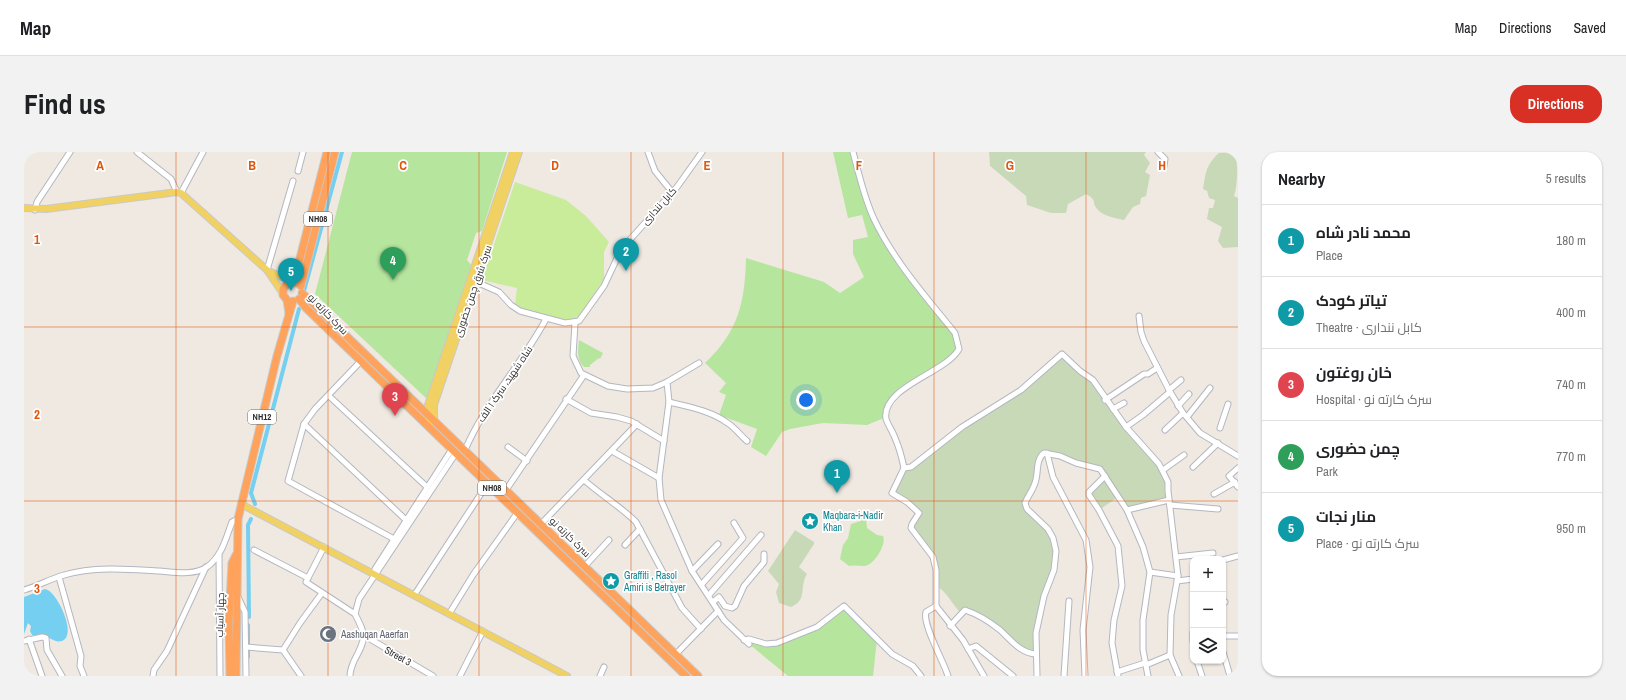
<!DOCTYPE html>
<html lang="en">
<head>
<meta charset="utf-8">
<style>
	body { margin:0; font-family:"Archivo Narrow",Cairo,sans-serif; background:#f2f2f2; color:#202124 }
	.controls { position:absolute; right:12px; bottom:12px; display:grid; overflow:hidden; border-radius:8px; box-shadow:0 1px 3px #0004 }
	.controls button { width:36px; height:36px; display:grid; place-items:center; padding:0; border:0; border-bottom:1px solid #e0e0e0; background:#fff; color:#202124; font:20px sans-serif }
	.you { position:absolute; left:782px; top:248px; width:14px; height:14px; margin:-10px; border:3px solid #fff; border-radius:50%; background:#1a73e8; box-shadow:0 0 0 6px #1a73e833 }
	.badge { display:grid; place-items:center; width:26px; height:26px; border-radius:50%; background:#d93025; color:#fff; font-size:13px; font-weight:700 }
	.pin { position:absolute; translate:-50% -33px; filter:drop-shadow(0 1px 2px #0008) }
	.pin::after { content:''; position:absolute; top:21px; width:14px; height:12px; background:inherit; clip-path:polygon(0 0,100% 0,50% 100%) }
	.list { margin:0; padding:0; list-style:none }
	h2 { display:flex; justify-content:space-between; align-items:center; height:52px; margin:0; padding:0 16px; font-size:17px }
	h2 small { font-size:13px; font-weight:400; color:#757577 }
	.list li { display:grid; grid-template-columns:26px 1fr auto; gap:12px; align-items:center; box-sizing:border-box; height:72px; padding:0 16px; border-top:1px solid #e0e0e0 }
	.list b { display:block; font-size:15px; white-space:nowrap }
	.list p { margin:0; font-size:13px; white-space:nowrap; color:#757577 }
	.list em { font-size:13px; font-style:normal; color:#757577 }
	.icon { flex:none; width:22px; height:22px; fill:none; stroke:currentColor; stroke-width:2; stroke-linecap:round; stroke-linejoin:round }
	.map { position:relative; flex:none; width:1214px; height:524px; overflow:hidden; border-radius:16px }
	header { display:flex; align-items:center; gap:24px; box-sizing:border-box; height:56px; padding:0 20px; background:#fff; border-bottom:1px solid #e0e0e0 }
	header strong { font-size:19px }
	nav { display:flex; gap:22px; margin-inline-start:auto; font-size:14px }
	.intro { display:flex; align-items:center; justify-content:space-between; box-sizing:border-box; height:96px; padding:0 24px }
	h1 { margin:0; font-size:28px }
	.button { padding:10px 18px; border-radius:16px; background:#d93025; color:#fff; font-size:14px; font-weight:700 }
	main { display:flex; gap:24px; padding:0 24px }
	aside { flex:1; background:#fff; border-radius:16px; box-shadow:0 1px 3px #0004 }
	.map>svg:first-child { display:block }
	.green { fill:#b6e59e }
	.cemetery { fill:#c8d9b8 }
	.pitch { fill:#c9ec9a }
	.water { fill:#75cff0 }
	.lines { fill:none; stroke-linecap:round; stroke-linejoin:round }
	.canal { stroke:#75cff0; stroke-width:4 }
	.minor-casing { stroke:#b4b7c1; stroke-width:7 }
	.major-casing { stroke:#c9c9c9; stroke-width:8 }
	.highway-casing { stroke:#c9c9c9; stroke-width:9 }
	.minor { stroke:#fff; stroke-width:5 }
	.major { stroke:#f2d163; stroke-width:6 }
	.highway { stroke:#ffa35c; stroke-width:7 }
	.grid { fill:none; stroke:#df570e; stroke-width:1; stroke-opacity:0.55 }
	.labels { text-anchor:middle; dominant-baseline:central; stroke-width:3.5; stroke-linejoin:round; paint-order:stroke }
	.shield { fill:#fff; stroke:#6d6d6d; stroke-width:1 }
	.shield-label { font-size:9px; font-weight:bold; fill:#2e2e2e }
	.street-label { font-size:10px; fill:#2e2e2e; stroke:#fff }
	.culture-label { font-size:10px; fill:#0d838f; stroke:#fff; text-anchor:start }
	.worship-label { font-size:10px; fill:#5b616d; stroke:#fff; text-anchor:start }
	.grid-label { font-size:13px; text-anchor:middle; font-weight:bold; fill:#df570e; stroke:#fff; stroke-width:3.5; stroke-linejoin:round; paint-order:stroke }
</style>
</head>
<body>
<header>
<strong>Map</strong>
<nav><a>Map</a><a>Directions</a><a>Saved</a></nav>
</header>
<div class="intro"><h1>Find us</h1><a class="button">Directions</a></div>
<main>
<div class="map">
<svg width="1214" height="524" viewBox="0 0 1214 524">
	<rect width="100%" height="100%" fill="#efe9e1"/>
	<!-- green -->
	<g class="green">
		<path d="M328,0H483L458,79L452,81L443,108L447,113L403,247L291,142Z"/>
		<path d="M809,0H826L848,68L860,91L874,114L929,182L933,197C908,227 870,223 860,266L843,273L799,271L766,277L758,280L742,304L727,295L733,277L695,263L702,243L695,240L702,231L681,211C714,180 721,151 722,106L800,130L816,141L840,125L829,102V88L844,85L838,63L824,66Z"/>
		<path d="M555,188L579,201L576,207L575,206L566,213V215H560C552,207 554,198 555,188Z"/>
		<path d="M842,367L843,376L853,383L859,384C863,392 850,413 841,414C836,414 831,413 825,414L816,407L819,393L824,386L827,372Z"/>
		<path d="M821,457L853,487L849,524H764L725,492L728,490L749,494L770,487L791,479Z"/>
	</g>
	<!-- cemetery -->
	<g class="cemetery">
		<path d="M965,0H1122L1120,3L1126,11L1121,20L1126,23L1122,44L1117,46L1116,52L1109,55L1100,68C1091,66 1079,64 1073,57C1067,49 1074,49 1062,42L1044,52L1042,61H1027L1003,53L1002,44L966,14Z"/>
		<path d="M1211,0C1214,10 1214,32 1210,44L1214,46V95L1199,96L1194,89L1198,75L1183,67L1185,56H1189L1191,48L1185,46L1183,39L1179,37C1182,21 1181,14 1195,1Z"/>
		<path d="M1038,202L1066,225L1124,301L1144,330L1145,348L1103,358L1094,345L1075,358L1065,343L1081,324L1078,319L1036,304L1018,302L1013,324L1001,350L1032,392L1028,424L1017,465L1012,502L1003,501L976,478L941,458L938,462C928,453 923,439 912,434L909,405L887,376L895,361L869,343L880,316H884L974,254Z"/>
		<path d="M771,378L790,390V392L775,415L783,422C775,434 784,448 767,455L755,451L752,440L755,432L744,419Z"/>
	</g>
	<!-- pitch -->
	<path class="pitch" d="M491,30L542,48L562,64L585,90L580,100V127L557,163C544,174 504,162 491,152L493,136L458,128Z"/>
	<!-- water -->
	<path class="water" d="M21,437C32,438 51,478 41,487C33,494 25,484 18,483C14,483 12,484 8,483L6,479L7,474L4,471L0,482V445Z"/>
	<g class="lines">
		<!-- canal -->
		<g class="canal">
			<path d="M280,139L318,0"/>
			<path d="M231,352L227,341L275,157"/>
			<path d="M225,465L224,373L227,367"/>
			<path d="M224,505V473"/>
		</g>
		<!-- minor casing -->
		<g class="minor-casing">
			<g id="minor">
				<path d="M113,0L147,27L153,40"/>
				<path d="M624,0L631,19L648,40"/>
				<path d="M829,0C835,22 840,46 850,67C870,109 902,145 931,181L935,197C922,221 857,235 862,267C864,273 869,280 871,286C875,295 878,306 880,316L868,341L883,350L895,361L888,372L887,376L909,405L912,418V454L939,488L960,524"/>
				<path d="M1134,0L1141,7L1140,14"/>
				<path d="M1213,2L1214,1"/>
				<path d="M274,19L279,0"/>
				<path d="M157,41L179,0"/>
				<path d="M11,58L13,50L46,0"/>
				<path d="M243,118L269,29"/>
				<path d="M448,128L475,140L487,153L496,159L541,171L555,169L580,134L595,102L603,91L653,35L678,0"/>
				<path d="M1115,164L1117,180L1120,189L1145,238L1159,261L1176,281L1214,304"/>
				<path d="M551,171L549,204L557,221L584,234L603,237L629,236L643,230L645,250L635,326L637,348L668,419L700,468L725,492"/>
				<path d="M336,210L291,257L280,272L264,329L370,387"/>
				<path d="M643,230L675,211"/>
				<path d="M1145,238L1157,228"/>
				<path d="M305,244L403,335"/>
				<path d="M542,247L567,261L593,265L607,269L640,289"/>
				<path d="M1081,248L1120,222H1124L1133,216"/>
				<path d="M645,250C666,255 688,259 705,272C712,277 717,284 723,289"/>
				<path d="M1154,254L1165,242"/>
				<path d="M1089,257L1100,251"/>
				<path d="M1163,265L1186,236"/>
				<path d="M280,272L382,368"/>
				<path d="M1102,275L1119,263L1146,240"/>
				<path d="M1196,276L1204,252"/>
				<path d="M1141,278L1159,261"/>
				<path d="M484,295L503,309"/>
				<path d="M441,298C461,251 498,212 522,167"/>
				<path d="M588,299L635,326"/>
				<path d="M1023,301L1029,325L1062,388L1066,415L1059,478L1061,524"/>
				<path d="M1169,315L1194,291"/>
				<path d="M880,316L887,315L938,275L997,238L1038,202L1056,219L1069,228L1102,275L1135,312L1144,330V339L1154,424L1147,463L1146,503L1155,524"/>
				<path d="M1214,316L1205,324L1214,335"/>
				<path d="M1139,318L1160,303"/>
				<path d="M1081,324L1065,340V343L1075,358L1094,394L1098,434L1090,468L1088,491L1094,524"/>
				<path d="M560,328C577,343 596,354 612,370L658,456L677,477"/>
				<path d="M482,338L560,223"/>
				<path d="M1190,342L1211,330"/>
				<path d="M1146,353L1194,357"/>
				<path d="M1103,358L1145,348"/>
				<path d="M517,372L613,272"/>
				<path d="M601,393L616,377"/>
				<path d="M230,398L284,426L282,430L331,462"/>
				<path d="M195,403L196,524"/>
				<path d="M1152,405L1189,401"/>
				<path d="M1199,408L1214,404"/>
				<path d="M561,414L585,388"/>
				<path d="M668,419L694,392"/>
				<path d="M1126,420L1154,424"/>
				<path d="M351,421V417L428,297"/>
				<path d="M35,425L57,504L56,514L60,524"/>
				<path d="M284,426L300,395"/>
				<path d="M1153,429L1169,427"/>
				<path d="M678,432L719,386L710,371"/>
				<path d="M0,438C14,434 26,427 40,423C69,414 105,417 135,419C150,420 169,424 183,415C198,404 202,386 208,370L214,367"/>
				<path d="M391,442L464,331"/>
				<path d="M685,443L737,383"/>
				<path d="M214,445L221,460L222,524"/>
				<path d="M689,450L695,445L701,454L708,456L711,454L720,434L740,410V402"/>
				<path d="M1199,450H1201"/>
				<path d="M912,454L902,460C898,472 920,510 924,524"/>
				<path d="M425,462L449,423L494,360"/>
				<path d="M926,474L941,458C953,462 966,470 976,478C987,488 996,501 1012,502"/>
				<path d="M1169,480V489"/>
				<path d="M341,484L409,524"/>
				<path d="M1199,484H1214"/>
				<path d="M5,487L18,524"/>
				<path d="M720,488L725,487L742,492L753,491L793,475L820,454L868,502L889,514L897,524"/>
				<path d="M0,489L18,485L22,486L23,498L38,524"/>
				<path d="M222,495L259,498L277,524"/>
				<path d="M944,497L952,494L989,524"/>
				<path d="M259,498L276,471L298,441"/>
				<path d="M1199,500L1206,524"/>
				<path d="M651,503L694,459"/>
				<path d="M1173,509L1178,524"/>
				<path d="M1122,513L1146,503"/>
				<path d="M1093,520L1121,511"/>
				<path d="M129,524L130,518L143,499L182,415"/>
				<path d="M326,524C326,518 328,514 330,509C342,486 343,485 331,462L335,447L432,301"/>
				<path d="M436,524L459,479"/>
				<path d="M576,524L580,515"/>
				<path d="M1013,524L1012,481L1020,444L1030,418L1032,399L1029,386L1024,377L1003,357L1001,351C1004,344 1009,338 1011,331C1015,321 1011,308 1020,301L1036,304L1052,311L1076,317L1103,358L1119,395L1126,420L1119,468V498L1124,524"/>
				<path d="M1040,524L1045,449"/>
			</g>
		</g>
		<!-- major casing -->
		<g class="major-casing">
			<g id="major">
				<path d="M0,56L22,57L153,40L157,41L243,118L258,140"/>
				<path d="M244,119L268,129"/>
				<path d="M410,270V253L495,0"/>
				<path d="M405,275L404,253L489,0"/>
				<path d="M217,352L543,524"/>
			</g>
		</g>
		<!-- highway casing -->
		<g class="highway-casing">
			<g id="highway">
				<path d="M270,130L303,0"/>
				<path d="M277,134L311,0"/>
				<path d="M278,141L674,524"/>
				<path d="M275,147L282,156L662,524"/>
				<path d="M265,161L263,148L259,143V137L265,130L273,131"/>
				<path d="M206,524L205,470L208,411L212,403"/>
				<path d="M212,524L214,367L253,204L269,149"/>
			</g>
		</g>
		<!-- minor -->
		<use href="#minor" class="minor"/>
		<!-- major -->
		<use href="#major" class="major"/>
		<!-- highway -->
		<use href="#highway" class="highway"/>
	</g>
	<!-- grid -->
	<path class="grid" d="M152,0V524M304,0V524M455,0V524M607,0V524M759,0V524M910,0V524M1062,0V524M0,175H1214M0,349H1214"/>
	<!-- icons -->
	<defs>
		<g id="sight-disc" transform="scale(0.9)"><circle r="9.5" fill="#0f9aa8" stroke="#fff"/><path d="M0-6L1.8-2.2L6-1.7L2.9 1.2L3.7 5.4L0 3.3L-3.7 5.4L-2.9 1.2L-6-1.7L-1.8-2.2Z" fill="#fff"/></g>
		<g id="mosque-disc" transform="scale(0.9)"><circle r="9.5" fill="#6b7280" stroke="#fff"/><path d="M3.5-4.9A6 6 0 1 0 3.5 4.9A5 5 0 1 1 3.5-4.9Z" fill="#fff"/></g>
	</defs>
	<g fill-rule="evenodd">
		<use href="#sight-disc" x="786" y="369"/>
		<use href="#sight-disc" x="587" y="429"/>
		<use href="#mosque-disc" x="304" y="482"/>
	</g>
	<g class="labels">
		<!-- shield labels -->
		<g class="shield">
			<rect x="280" y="60" width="28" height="14" rx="3"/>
			<rect x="224" y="258" width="28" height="14" rx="3"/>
			<rect x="454" y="329" width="28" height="14" rx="3"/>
		</g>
		<g class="shield-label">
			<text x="294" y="67">NH08</text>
			<text x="238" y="265">NH12</text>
			<text x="468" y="336">NH08</text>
		</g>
		<!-- street labels -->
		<g class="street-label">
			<text transform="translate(635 54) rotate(-48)">کابل ننداری</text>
			<text transform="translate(449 139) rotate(-71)">سرک شرق چمن حضوری</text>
			<text transform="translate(304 162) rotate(46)">سرک کارته نو</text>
			<text transform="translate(481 232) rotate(-56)">شاه شهید، سرک ۱ الف</text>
			<text transform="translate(546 385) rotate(44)">سرک کارته نو</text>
			<text transform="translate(196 463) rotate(-88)">چهار آسیاب</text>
			<text transform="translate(374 504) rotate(29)">Street 3</text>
		</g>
		<!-- culture labels -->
		<g class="culture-label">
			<text x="799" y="363">Maqbara-i-Nadir<tspan x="799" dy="12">Khan</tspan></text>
			<text x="600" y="423">Graffiti , Rasol<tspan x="600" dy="12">Amiri is Betrayer</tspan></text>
		</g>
		<!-- worship labels -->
		<g class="worship-label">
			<text x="317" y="482">Aashuqan Aaerfan</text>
		</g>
	</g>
	<g class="grid-label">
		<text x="76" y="18">A</text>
		<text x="228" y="18">B</text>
		<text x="379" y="18">C</text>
		<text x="531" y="18">D</text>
		<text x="683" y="18">E</text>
		<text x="835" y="18">F</text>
		<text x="986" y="18">G</text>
		<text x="1138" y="18">H</text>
		<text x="13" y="92">1</text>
		<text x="13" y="267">2</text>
		<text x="13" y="441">3</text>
	</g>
</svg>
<div class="controls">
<button>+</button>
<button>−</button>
<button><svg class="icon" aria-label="layers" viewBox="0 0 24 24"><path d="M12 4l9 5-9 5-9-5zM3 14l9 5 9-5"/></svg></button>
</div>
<div class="you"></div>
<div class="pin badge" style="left:813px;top:341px;background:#0f9aa8">1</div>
<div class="pin badge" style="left:602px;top:119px;background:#0f9aa8">2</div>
<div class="pin badge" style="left:371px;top:264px;background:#e0444e">3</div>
<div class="pin badge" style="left:369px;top:128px;background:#2e9e5b">4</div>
<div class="pin badge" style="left:267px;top:139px;background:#0f9aa8">5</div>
</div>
<aside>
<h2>Nearby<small>5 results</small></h2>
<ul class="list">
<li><span class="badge" style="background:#0f9aa8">1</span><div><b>محمد نادر شاه</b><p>Place</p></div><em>180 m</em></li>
<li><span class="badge" style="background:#0f9aa8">2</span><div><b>تیاتر کودک</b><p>Theatre · کابل ننداری</p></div><em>400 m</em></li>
<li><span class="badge" style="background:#e0444e">3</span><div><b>خان روغتون</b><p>Hospital · سرک کارته نو</p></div><em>740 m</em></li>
<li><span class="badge" style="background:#2e9e5b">4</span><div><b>چمن حضوری</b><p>Park</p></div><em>770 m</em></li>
<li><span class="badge" style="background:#0f9aa8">5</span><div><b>منار نجات</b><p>Place · سرک کارته نو</p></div><em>950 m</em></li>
</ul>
</aside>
</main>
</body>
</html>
